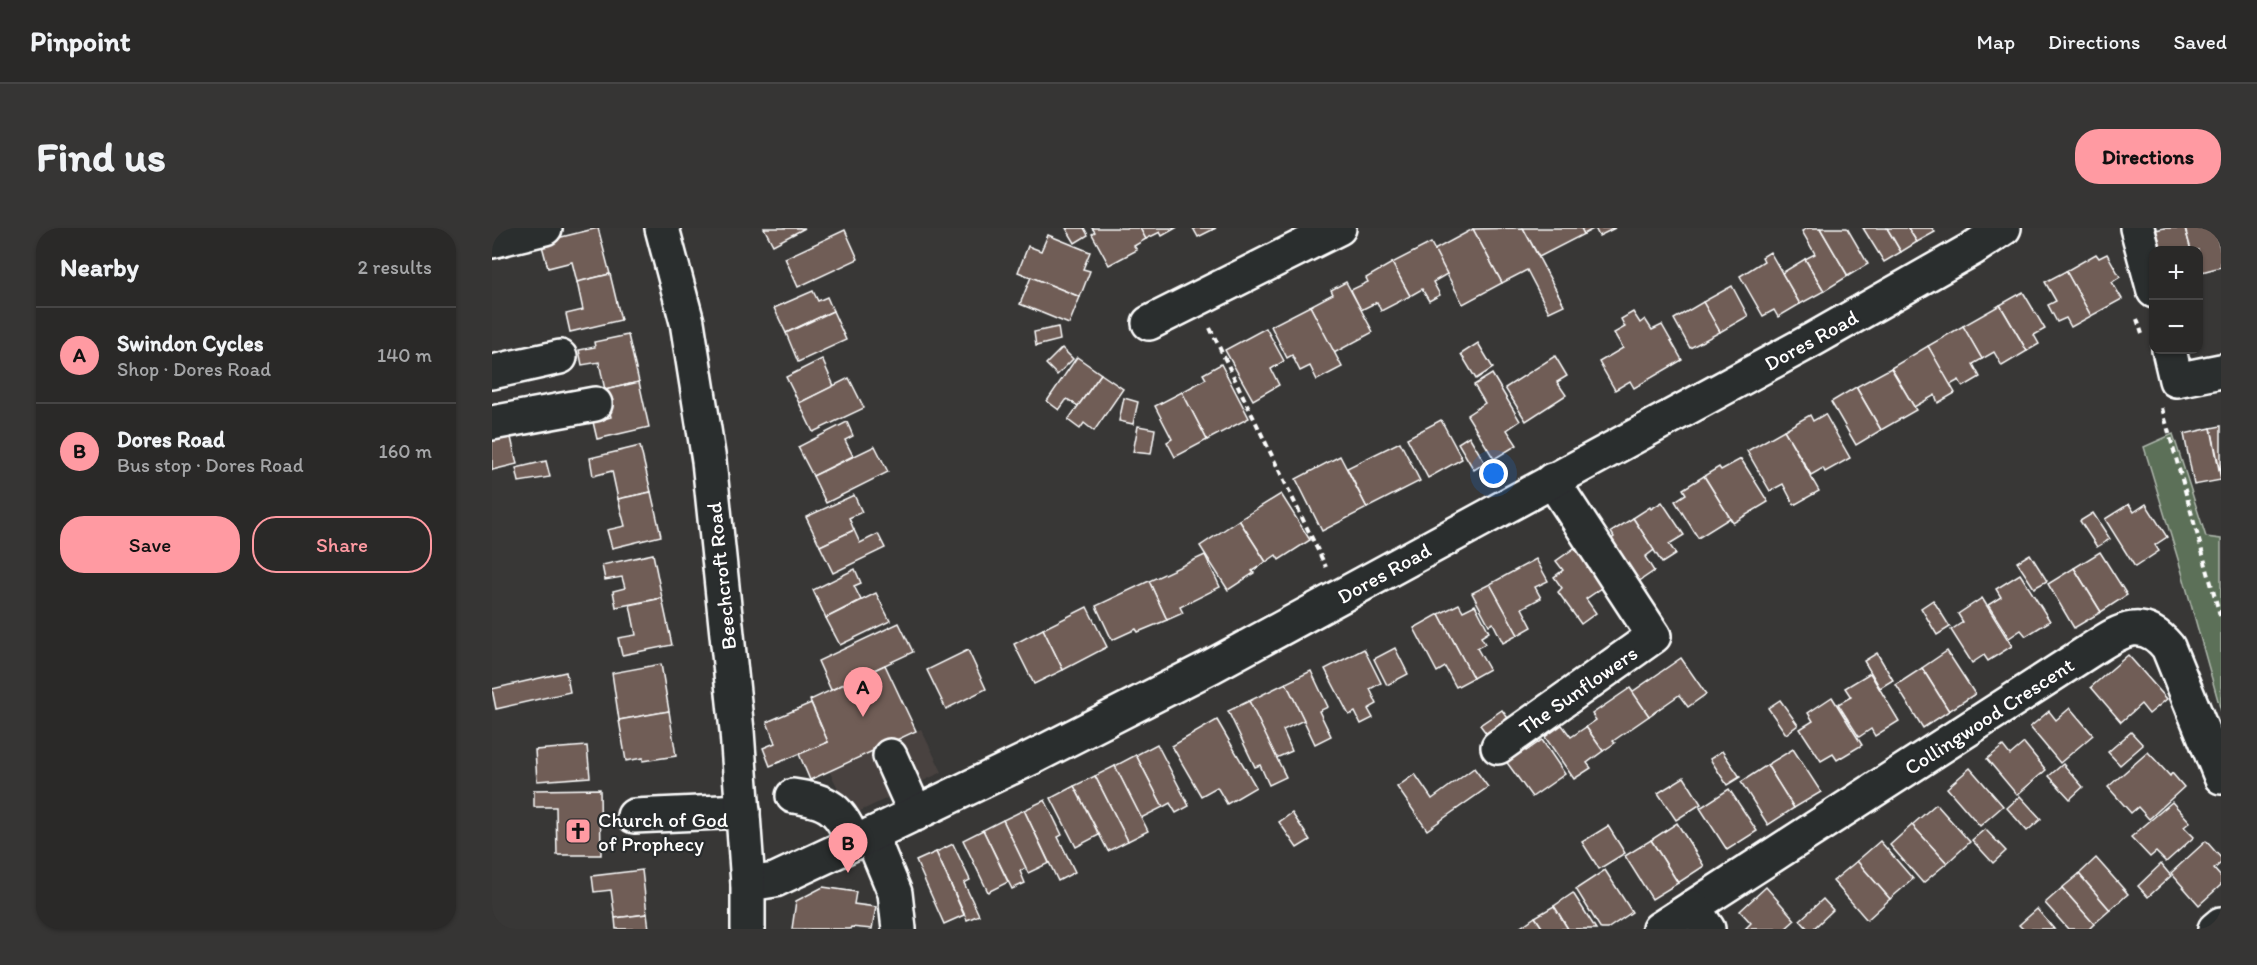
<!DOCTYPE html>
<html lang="en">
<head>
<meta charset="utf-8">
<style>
	body { margin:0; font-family:Itim,sans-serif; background:#363534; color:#f1f3f6 }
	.controls { position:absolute; right:18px; top:18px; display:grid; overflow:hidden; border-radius:12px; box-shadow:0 2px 4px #0004 }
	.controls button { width:54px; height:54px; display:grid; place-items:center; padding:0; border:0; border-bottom:2px solid #464545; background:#2a2928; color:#f1f3f6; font:30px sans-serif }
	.you { position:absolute; left:1002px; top:246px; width:21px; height:21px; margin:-15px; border:4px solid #fff; border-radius:50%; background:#1a73e8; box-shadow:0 0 0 9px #1a73e833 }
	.badge { display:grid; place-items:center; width:39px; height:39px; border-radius:50%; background:#ff9aa2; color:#111; font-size:20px; font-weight:700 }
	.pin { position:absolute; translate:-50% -50px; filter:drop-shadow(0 2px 3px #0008) }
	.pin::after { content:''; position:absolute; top:32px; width:21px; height:18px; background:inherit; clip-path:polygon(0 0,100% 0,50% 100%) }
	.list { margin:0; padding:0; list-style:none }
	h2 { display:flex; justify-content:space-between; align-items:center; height:78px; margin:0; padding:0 24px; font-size:26px }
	h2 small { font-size:20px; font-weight:400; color:#a5a6a8 }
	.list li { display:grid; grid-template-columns:39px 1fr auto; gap:18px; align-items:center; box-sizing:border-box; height:96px; padding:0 24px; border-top:2px solid #464545 }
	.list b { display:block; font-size:22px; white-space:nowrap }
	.list p { margin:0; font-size:20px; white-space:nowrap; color:#a5a6a8 }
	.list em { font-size:20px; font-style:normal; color:#a5a6a8 }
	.actions { display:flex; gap:12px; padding:18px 24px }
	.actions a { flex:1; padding:14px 0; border:2px solid #ff9aa2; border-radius:24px; text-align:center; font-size:21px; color:#ff9aa2 }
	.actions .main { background:#ff9aa2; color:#111 }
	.map { position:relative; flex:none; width:1729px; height:701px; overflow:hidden; border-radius:24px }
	header { display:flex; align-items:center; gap:36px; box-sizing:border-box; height:84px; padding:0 30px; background:#2a2928; border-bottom:2px solid #464545 }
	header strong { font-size:28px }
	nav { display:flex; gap:33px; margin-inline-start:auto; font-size:21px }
	.intro { display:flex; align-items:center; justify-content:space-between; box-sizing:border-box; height:144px; padding:0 36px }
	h1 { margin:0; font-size:42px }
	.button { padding:15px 27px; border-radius:24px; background:#ff9aa2; color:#111; font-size:21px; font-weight:700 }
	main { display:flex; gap:36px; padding:0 36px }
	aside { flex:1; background:#2a2928; border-radius:24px; box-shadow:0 2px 4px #0004 }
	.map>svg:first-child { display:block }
	.built { fill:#484240 }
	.green { fill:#5c6f59; stroke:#aeb7ac; stroke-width:1.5 }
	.building { fill:#6f5d57; stroke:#fff; stroke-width:1.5 }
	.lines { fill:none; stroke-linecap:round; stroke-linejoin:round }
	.minor-casing { stroke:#fff; stroke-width:38 }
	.major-casing { stroke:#fff; stroke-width:38 }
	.path { stroke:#fff; stroke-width:4; stroke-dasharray:6 4.5; stroke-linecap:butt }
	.minor { stroke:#2a2d2e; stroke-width:33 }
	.major { stroke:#2a2d2e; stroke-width:33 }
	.labels { text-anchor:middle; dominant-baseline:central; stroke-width:4.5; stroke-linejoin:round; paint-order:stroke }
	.street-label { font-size:21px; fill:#fff; stroke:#2a2d2e }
	.poi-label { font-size:21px; fill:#fff; stroke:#2a2d2e; text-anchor:start }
</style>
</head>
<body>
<header>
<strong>Pinpoint</strong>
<nav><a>Map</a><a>Directions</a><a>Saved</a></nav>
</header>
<div class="intro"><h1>Find us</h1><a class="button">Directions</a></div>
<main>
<aside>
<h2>Nearby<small>2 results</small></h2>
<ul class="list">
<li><span class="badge">A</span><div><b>Swindon Cycles</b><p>Shop · Dores Road</p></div><em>140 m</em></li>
<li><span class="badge">B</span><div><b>Dores Road</b><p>Bus stop · Dores Road</p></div><em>160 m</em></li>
</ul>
<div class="actions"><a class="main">Save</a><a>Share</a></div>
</aside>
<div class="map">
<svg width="1729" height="701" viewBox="0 0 1729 701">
	<rect width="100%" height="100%" fill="#383736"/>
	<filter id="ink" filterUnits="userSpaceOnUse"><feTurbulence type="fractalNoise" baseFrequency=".0167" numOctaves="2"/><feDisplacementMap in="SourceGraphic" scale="12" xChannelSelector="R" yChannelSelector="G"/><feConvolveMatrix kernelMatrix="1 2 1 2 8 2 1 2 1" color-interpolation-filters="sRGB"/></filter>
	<g filter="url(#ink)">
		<!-- built -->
		<path class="built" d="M393,437L424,503L429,501L450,544L360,587L337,543L318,552L307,526L335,514L318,472Z"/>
		<!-- green -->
		<path class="green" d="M1681,206L1714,309L1729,311V483L1689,341L1652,219Z"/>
		<!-- building -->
		<g class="building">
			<path d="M106,0L118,46L85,54L80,34L56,40L49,14Z"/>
			<path d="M272,0H313L281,17Z"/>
			<path d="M574,0H592L596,7L583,15Z"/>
			<path d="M600,0H648L654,11L642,18L645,22L617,37L600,6L603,4Z"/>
			<path d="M648,0H684L670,8L668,4L654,11Z"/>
			<path d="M701,0H724L706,9Z"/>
			<path d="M1031,0H1089L1092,6L1047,29Z"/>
			<path d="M1031,0L1072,77L1057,84L1035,42L1010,55L981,1Z"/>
			<path d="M1089,0H1123L1107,8L1103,0L1092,6Z"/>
			<path d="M1316,0H1328L1356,48L1332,63L1313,31L1323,26L1310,3Z"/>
			<path d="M1328,0H1355L1376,36L1356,48Z"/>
			<path d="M1371,0H1395L1409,24L1392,34Z"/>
			<path d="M1395,0H1416L1425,14L1409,24Z"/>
			<path d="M1416,0H1440L1443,4L1425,14Z"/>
			<path d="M1672,0H1693L1699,22H1670L1664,2Z"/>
			<path d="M1693,0H1723L1729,24V39L1706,45V22H1699Z"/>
			<path d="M981,1L1010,55L971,76L942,22Z"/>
			<path d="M353,2L366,31L306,59L293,30Z"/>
			<path d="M556,7L598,24L591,41L598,43L588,69L526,44L536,18L549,23Z"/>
			<path d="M939,15L955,46L941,54L948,67L937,73L930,61L918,68L900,35Z"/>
			<path d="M1278,24L1308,76L1286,89L1282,82L1271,88L1248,48L1272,33L1270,29Z"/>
			<path d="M1604,26L1607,30L1615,26L1628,49L1620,54L1630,71L1599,88L1574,43Z"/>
			<path d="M1313,31L1332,63L1308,76L1290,45Z"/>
			<path d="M900,35L918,68L889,83L885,74L869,82L859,62L876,54L874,50Z"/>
			<path d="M1574,43L1599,88L1579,99L1574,90L1565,94L1556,77L1564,73L1553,54Z"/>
			<path d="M118,46L129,92L78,104L74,86L91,82L85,54Z"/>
			<path d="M539,49L588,69L577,96L528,76Z"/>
			<path d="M854,54L881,104L842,125L818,78L841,66L839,62Z"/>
			<path d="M1240,58L1256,88L1228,104L1211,74Z"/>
			<path d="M321,63L326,73L335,69L341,83L294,105L282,80Z"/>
			<path d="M1531,64L1553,101L1542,107L1547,116L1535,123L1508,77Z"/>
			<path d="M1211,74L1228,104L1198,120L1182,91Z"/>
			<path d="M1508,77L1535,123L1510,138L1502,124L1490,131L1471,98Z"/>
			<path d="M818,78L850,139L825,152L818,138L808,143L800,127L795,130L779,98Z"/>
			<path d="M341,83L354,112L306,134L294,105Z"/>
			<path d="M1141,84L1148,95L1153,91L1160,102L1170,97L1190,132L1142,160L1138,153L1123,162L1107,134L1131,120L1122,105L1133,99L1129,91Z"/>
			<path d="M1471,98L1490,131L1481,136L1488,149L1471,159L1467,152L1458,157L1436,118Z"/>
			<path d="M566,99L568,112L544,118L542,104Z"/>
			<path d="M774,100L792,133L779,141L787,157L761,172L733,122Z"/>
			<path d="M136,107L147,154L113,162L107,134L90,137L87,122L103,119L102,114Z"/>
			<path d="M986,115L1001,140L984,151L969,126Z"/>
			<path d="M1436,118L1463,165L1446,175L1443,167L1422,179L1399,140Z"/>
			<path d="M570,120L581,131L565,147L554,136Z"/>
			<path d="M1063,128L1075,148L1065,154L1074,167L1034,193L1013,160Z"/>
			<path d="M585,129L609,146L586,178L575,171L567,182L555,173Z"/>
			<path d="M330,131L342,158L307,175L294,149Z"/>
			<path d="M729,136L757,190L715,212L690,164L714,151L711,146Z"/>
			<path d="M1399,140L1424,182L1389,202L1364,159Z"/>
			<path d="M609,146L631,161L602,203L592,195L588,201L576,192Z"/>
			<path d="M1000,146L1028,193L1015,202L1025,217L1002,231L975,187L993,175L982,157Z"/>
			<path d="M357,150L372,180L321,204L307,175Z"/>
			<path d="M147,154L157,199L105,211L101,194L119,189L113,162Z"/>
			<path d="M1364,159L1389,202L1364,217L1339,174Z"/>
			<path d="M690,164L715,212L683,229L675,214L680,211L663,178Z"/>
			<path d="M632,170L646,174L641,196L627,193Z"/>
			<path d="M1333,186L1358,230L1333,244L1331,240L1319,247L1292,202L1318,187L1321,193Z"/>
			<path d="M949,192L970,231L936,250L915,210Z"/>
			<path d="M355,194L361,208L353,212L361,228L321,248L306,219Z"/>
			<path d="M646,198L663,201L659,226L641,224Z"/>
			<path d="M1729,198V247L1719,200Z"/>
			<path d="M1719,200L1729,252L1702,257L1692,206Z"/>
			<path d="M1292,202L1327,263L1302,277L1291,256L1278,263L1255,223Z"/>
			<path d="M18,205L25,236L0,242V208Z"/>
			<path d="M977,208L993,235L982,242L966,215Z"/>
			<path d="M908,214L928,253L875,280L855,240Z"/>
			<path d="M148,218L159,264L126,271L120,243L101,248L98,230Z"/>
			<path d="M383,218L396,244L334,275L321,248Z"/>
			<path d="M848,228L875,280L830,303L804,251Z"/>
			<path d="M1249,231L1276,274L1241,295L1212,248L1227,239L1229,242Z"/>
			<path d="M54,233L58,249L27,254L24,240Z"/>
			<path d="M1212,248L1238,290L1206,310L1183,273L1194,266L1191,261Z"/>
			<path d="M159,264L169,308L120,320L115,302L133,298L126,271Z"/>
			<path d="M789,266L818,312L787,332L784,327L774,334L747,292Z"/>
			<path d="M362,267L370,284L357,290L362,302L328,318L314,289Z"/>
			<path d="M1170,274L1192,307L1177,316L1184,326L1170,335L1141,290L1158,279L1159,281Z"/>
			<path d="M1637,276L1642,284L1654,276L1675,309L1663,317L1667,323L1643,339L1613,291Z"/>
			<path d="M1601,285L1618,311L1605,319L1588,293Z"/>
			<path d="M1141,290L1162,322L1153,329L1162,343L1140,358L1113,316L1122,309L1119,304Z"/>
			<path d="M747,292L774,334L760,343L762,345L736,362L708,318Z"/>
			<path d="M362,302L368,315L386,306L393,320L341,345L328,318Z"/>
			<path d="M1088,316L1117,355L1094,371L1104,385L1089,396L1066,364L1070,360L1062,349L1071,342L1064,333Z"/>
			<path d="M1608,324L1635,367L1609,384L1582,340Z"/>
			<path d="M161,326L170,370L124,379L121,363L133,360L130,349L113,352L110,337Z"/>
			<path d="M1538,326L1555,353L1542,360L1525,334Z"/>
			<path d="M713,327L728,359L688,379L691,385L675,392L657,353Z"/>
			<path d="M1044,331L1056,353L1043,359L1049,370L1030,380L1040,399L1026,407L998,356Z"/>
			<path d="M1582,340L1609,384L1582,400L1556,356Z"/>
			<path d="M363,341L369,355L362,358L369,372L334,390L321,362Z"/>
			<path d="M1528,346L1558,393L1534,408L1529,402L1517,410L1496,377L1509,369L1504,361Z"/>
			<path d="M657,353L675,392L646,404L644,401L620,412L604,378Z"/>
			<path d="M998,356L1026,407L1011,415L1001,395L997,397L980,365Z"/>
			<path d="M384,365L398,393L348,417L334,390Z"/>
			<path d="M170,370L180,417L130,427L126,410L144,407L138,377Z"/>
			<path d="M1490,370L1520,418L1496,433L1492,427L1480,435L1459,402L1471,394L1466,386Z"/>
			<path d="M1441,372L1458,399L1445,407L1429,380Z"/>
			<path d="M967,376L971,383L983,377L997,404L989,409L993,416L985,420L997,441L981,450L947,386Z"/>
			<path d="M595,379L615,419L571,442L551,401Z"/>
			<path d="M947,386L981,450L964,459L953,439L945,444L922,400Z"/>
			<path d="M407,395L421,424L339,462L326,433Z"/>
			<path d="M551,401L571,442L542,456L522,416Z"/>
			<path d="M903,420L916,446L895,457L882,431Z"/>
			<path d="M872,421L889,455L878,461L885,476L876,481L881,490L869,496L863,484L857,487L833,441Z"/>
			<path d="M476,422L494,461L454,481L435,442Z"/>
			<path d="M1455,423L1483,466L1457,483L1430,440Z"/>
			<path d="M1385,425L1401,452L1388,460L1372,433Z"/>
			<path d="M1636,427L1675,471L1657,486L1649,476L1629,494L1599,459Z"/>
			<path d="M1189,430L1214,466L1196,479L1187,467L1157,488L1140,464Z"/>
			<path d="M169,436L177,483L127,492L120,445Z"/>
			<path d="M393,437L424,503L318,552L307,526L336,514L318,472Z"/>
			<path d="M1430,440L1457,483L1431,500L1404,457Z"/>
			<path d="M819,443L836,479L827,483L839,508L823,516L794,455Z"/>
			<path d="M74,444L78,464L4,481L0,461Z"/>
			<path d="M1378,445L1407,493L1383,508L1379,501L1367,509L1346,476L1359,469L1353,460Z"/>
			<path d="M794,455L812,492L791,502L800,523L784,530L757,473Z"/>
			<path d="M1138,460L1157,488L1121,513L1123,515L1111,523L1094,499L1104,492L1100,486Z"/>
			<path d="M1340,469L1370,517L1345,532L1341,526L1329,533L1308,501L1321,493L1316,485Z"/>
			<path d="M1288,472L1306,497L1294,506L1276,480Z"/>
			<path d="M757,473L794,549L777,557L768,537L763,539L736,483Z"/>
			<path d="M319,475L336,514L278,538L271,520L283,515L275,494Z"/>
			<path d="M1578,480L1601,507L1568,535L1538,499L1557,483L1564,492Z"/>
			<path d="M1010,482L1024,501L1002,516L988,497Z"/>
			<path d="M177,483L184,528L151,533V530L134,533L127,492Z"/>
			<path d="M725,492L764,559L735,576L725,559L709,568L680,518Z"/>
			<path d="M1070,497L1079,509L1094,499L1111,523L1095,535L1099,540L1082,551L1053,509Z"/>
			<path d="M1639,504L1651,517L1628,537L1616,524Z"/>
			<path d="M1050,512L1073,546L1040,569L1013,532L1031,520L1034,523Z"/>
			<path d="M1532,515L1554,542L1525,567L1495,531L1511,518L1518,527Z"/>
			<path d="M665,516L697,578L684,585L678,575L671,579L644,527Z"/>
			<path d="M95,518L98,549L45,553L43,522Z"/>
			<path d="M1301,521L1329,564L1302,580L1275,537Z"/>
			<path d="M1230,523L1248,549L1235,557L1218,531Z"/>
			<path d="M1656,524L1678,548L1680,545L1692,559L1657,591L1646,579L1639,585L1616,559Z"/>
			<path d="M644,527L671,579L649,590L623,538Z"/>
			<path d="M1571,536L1591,559L1578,571L1557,548Z"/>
			<path d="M1275,537L1302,580L1276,597L1249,554Z"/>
			<path d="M623,538L656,603L636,613L603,548Z"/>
			<path d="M982,540L996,559L935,602L905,559L923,546L940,571Z"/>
			<path d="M1478,540L1511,578L1488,598L1455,560Z"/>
			<path d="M603,548L636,613L616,623L582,558Z"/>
			<path d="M1192,549L1209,576L1184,592L1166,565Z"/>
			<path d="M582,558L607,607L584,619L559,570Z"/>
			<path d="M108,561L109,627H65L64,579H42V562Z"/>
			<path d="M1237,561L1265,603L1235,622L1208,580Z"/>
			<path d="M1528,568L1549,591L1535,603L1515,580Z"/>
			<path d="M553,572L570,607L566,609L583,644L566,653L532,582Z"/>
			<path d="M1680,574L1698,594L1692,599L1702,609L1674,634L1664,624L1658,629L1639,609Z"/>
			<path d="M1444,576L1478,614L1455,635L1420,597Z"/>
			<path d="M532,582L557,635L536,645L511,592Z"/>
			<path d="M800,585L818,612L805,620L787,594Z"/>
			<path d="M511,592L534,640L528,643L533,655L520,661L491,602Z"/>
			<path d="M1185,595L1212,638L1186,655L1159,612Z"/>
			<path d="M1420,597L1455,635L1431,655L1398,617Z"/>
			<path d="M1116,598L1133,625L1107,641L1090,614Z"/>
			<path d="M1493,601L1514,623L1501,635L1480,612Z"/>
			<path d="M491,602L516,654L496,664L471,612Z"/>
			<path d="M1159,612L1186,655L1160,671L1133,628Z"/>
			<path d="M1388,613L1421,651L1398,671L1365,633Z"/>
			<path d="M1714,613L1729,630V635L1722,641L1729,649V657L1707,677L1679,645Z"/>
			<path d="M461,616L478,652L472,655L487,687L475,692L444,624Z"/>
			<path d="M444,624L472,687L452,696L424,633Z"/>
			<path d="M1604,630L1636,666L1618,682L1587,646Z"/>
			<path d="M1365,633L1398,671L1375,692L1341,653Z"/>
			<path d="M1669,636L1679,648L1656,669L1646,658Z"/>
			<path d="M150,642L155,686L123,690L119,662L102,664L100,648Z"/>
			<path d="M1113,642L1140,684L1115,701H1109L1084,661Z"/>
			<path d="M1587,646L1618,682L1602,696L1570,660Z"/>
			<path d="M331,659L364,664L362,676L384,679L380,701L359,699L358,701H300L304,673Z"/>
			<path d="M1274,659L1303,692L1293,701H1253L1259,695L1248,683Z"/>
			<path d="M1570,660L1602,696L1597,701H1576L1553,675Z"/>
			<path d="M1081,665L1104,701H1076L1062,678Z"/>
			<path d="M1331,671L1341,682L1321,701H1316L1308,692Z"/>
			<path d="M1062,678L1076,701H1051L1043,689Z"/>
			<path d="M1545,681L1562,701H1531L1527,697Z"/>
			<path d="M155,686L157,701H124L123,690Z"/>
			<path d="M1043,689L1051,701H1026Z"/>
		</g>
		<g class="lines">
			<!-- minor casing -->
			<g class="minor-casing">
				<g id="minor">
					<path d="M1645,0L1662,63"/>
					<path d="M0,13L53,0"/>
					<path d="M657,95L847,0"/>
					<path d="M1677,122L1684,152L1729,143"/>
					<path d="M0,144L68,129"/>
					<path d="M0,195L103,176"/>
					<path d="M1006,519L1162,408L1060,252"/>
					<path d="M398,528L424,586"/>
					<path d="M301,568C338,573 348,581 362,615"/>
					<path d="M142,588L251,583"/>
					<path d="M379,607L403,665L407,701"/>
					<path d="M256,656L283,652L345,623L545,527L720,438L1322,111L1480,21L1512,0"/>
					<path d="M1201,679L1597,423C1627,404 1649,386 1676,419L1729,549"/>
					<path d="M1167,701L1201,679L1216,701"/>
					<path d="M1723,701L1729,696"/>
				</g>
			</g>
			<!-- major casing -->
			<g class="major-casing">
				<path id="major" d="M170,0L195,94L217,233L245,503L256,656V701"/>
			</g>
			<!-- path -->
			<g class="path">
				<path d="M1645,91L1650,106"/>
				<path d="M718,100L834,339"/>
				<path d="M1670,180L1729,391"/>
			</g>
			<!-- minor -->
			<use href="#minor" class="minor"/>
			<!-- major -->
			<use href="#major" class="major"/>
		</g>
	</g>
	<!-- icons -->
	<defs>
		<g id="church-square" transform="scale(1.35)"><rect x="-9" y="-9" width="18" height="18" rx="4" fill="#ff9aa2" stroke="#2a2d2e"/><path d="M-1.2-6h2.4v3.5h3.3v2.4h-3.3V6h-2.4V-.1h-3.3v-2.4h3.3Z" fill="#111"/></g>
	</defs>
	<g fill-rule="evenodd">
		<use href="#church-square" x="86" y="603"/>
	</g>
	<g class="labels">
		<!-- street labels -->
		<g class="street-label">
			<text transform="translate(1319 112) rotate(-29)">Dores Road</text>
			<text transform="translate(892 345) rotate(-29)">Dores Road</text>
			<text transform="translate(229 348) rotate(-96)">Beechcroft Road</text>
			<text transform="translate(1086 462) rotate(-35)">The Sunflowers</text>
			<text transform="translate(1497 488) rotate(-33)">Collingwood Crescent</text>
		</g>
		<!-- poi labels -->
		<g class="poi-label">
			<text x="106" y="591">Church of God<tspan x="106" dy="24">of Prophecy</tspan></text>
		</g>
	</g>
</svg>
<div class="controls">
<button>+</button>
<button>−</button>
</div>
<div class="you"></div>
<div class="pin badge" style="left:371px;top:489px">A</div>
<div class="pin badge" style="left:356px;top:645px">B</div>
</div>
</main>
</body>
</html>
